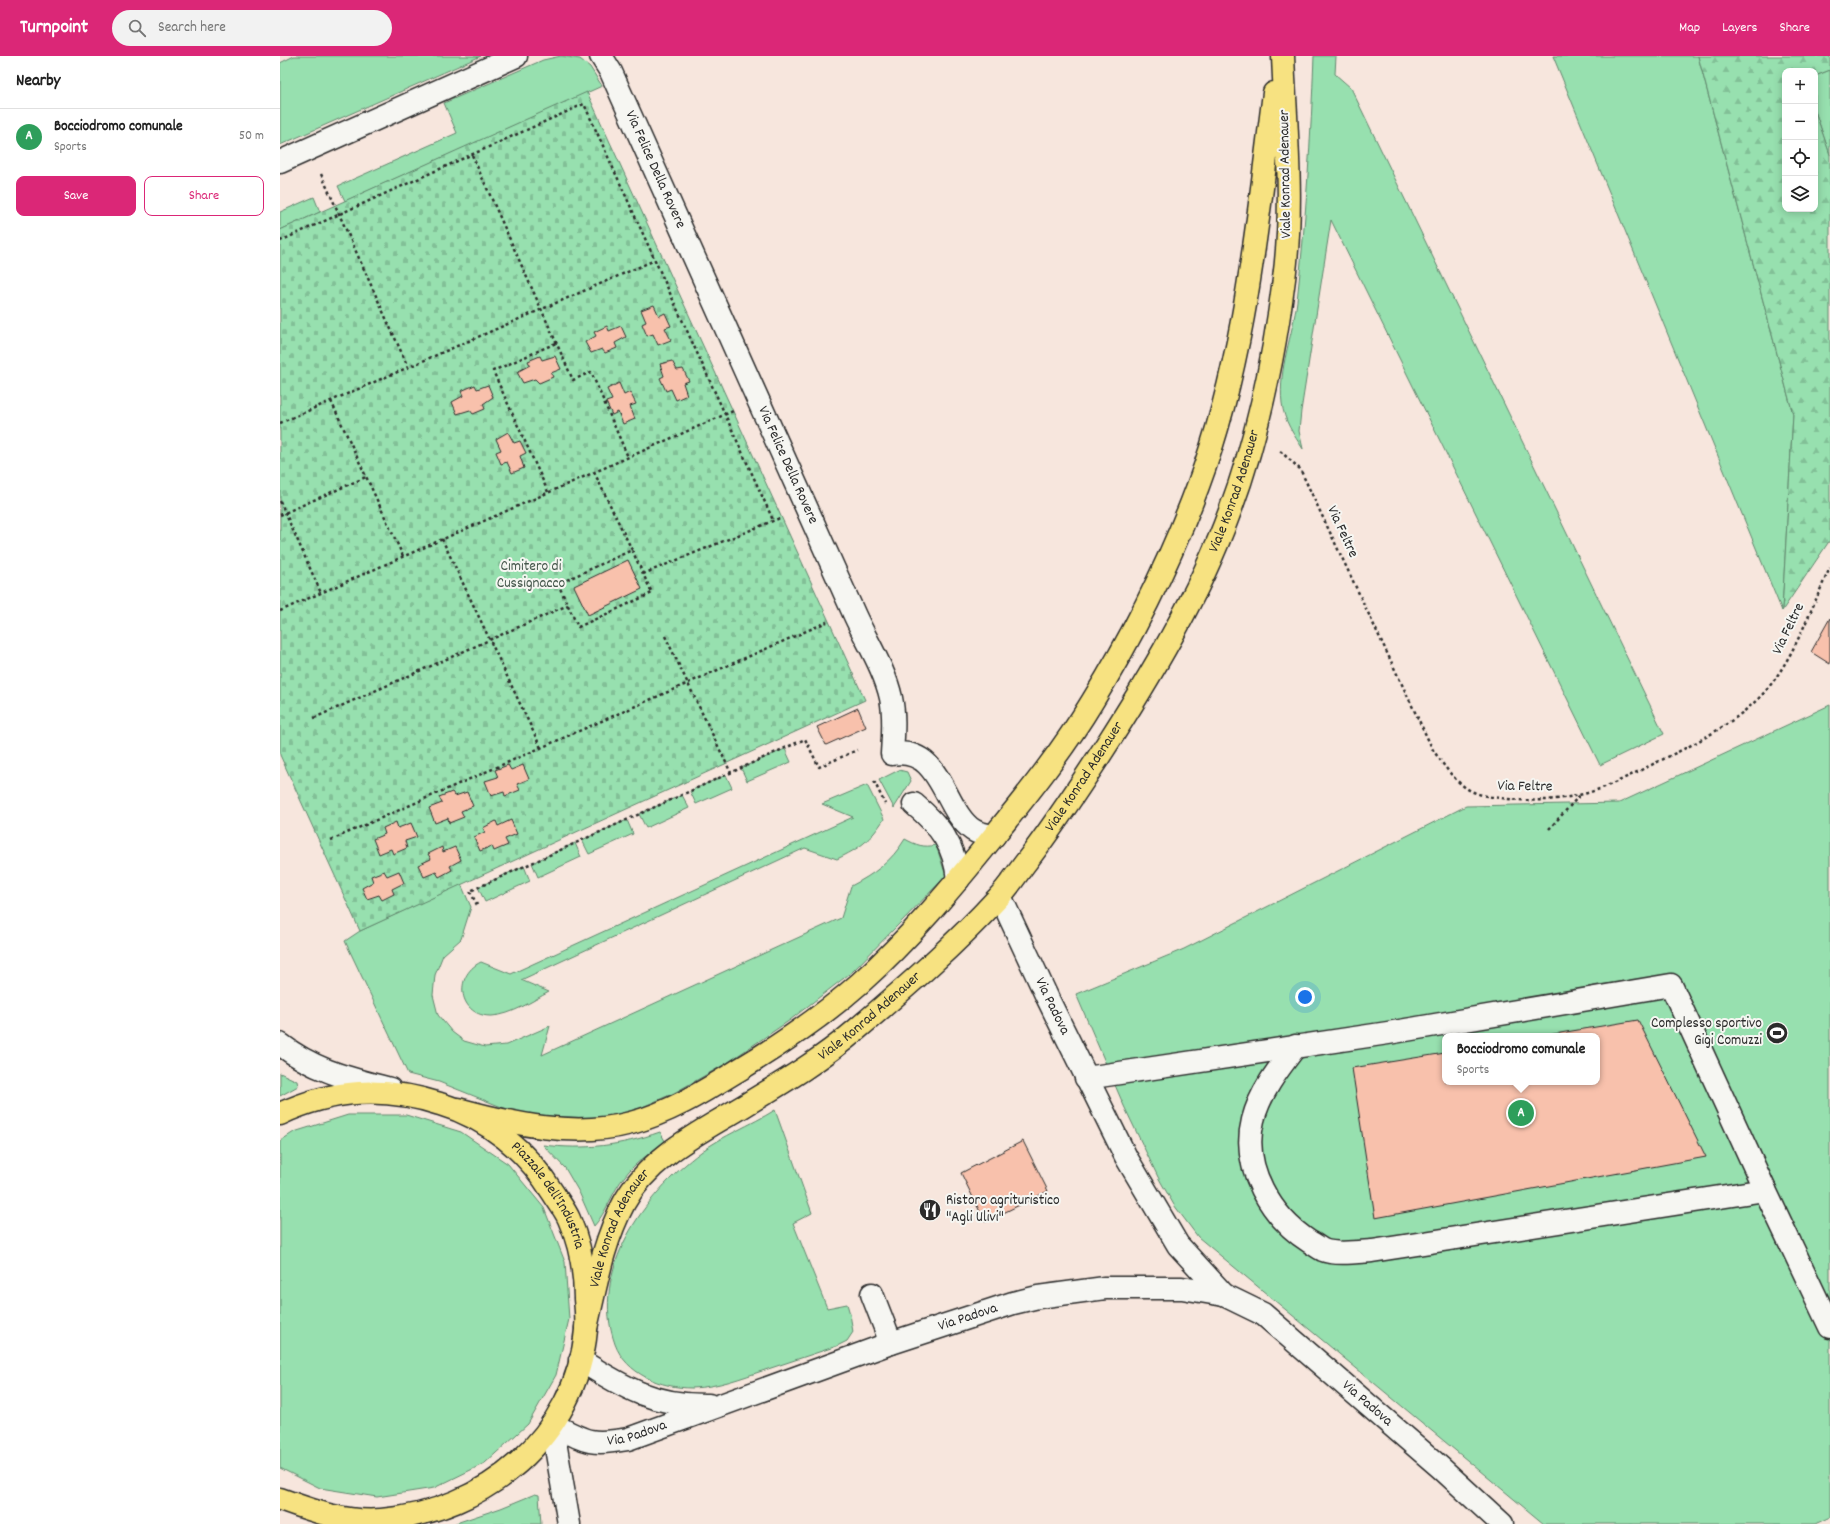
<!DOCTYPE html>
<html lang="en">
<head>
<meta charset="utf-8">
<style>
	body { margin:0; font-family:Dekko,sans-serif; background:#f2f2f2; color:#222 }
	.controls { position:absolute; right:12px; top:12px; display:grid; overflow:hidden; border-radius:8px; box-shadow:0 2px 10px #0003 }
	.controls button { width:36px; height:36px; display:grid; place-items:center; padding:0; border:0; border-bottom:1px solid #e0e0e0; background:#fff; color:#222; font:20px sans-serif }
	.you { position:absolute; left:1025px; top:941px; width:14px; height:14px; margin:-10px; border:3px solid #fff; border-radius:50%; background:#1a73e8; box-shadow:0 0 0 6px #1a73e833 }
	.badge { display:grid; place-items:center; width:26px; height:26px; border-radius:50%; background:#db2777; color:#fff; font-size:13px; font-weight:700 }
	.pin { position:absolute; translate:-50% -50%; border:2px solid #fff; box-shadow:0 1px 4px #0006 }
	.popup { position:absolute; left:1162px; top:977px; width:158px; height:52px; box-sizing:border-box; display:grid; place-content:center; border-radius:8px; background:#fff; filter:drop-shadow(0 1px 3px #0005); font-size:13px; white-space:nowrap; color:#767676 }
	.popup b { font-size:15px; color:#222 }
	.popup::after { content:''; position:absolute; left:50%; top:100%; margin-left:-8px; border:8px solid transparent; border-top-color:#fff }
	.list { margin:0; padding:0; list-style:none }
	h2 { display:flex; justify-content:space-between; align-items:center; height:52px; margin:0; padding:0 16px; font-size:17px }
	h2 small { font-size:13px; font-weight:400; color:#767676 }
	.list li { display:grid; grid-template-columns:26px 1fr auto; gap:12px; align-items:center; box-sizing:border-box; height:56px; padding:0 16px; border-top:1px solid #e0e0e0 }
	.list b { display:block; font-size:15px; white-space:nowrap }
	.list p { margin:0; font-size:13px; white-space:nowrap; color:#767676 }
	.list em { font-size:13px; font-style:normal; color:#767676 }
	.actions { display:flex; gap:8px; padding:12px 16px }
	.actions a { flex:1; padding:9px 0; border:1px solid #db2777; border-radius:8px; text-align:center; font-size:14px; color:#db2777 }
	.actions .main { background:#db2777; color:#fff }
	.icon { flex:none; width:22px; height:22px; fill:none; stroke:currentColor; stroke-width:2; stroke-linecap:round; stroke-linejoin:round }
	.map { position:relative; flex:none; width:1550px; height:1468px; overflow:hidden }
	header { display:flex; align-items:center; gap:24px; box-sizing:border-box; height:56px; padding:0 20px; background:#db2777; color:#fff }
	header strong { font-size:19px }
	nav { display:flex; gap:22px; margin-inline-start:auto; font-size:14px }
	.search { width:280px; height:36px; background:#f2f2f2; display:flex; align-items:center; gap:10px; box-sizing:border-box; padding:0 14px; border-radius:22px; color:#767676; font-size:15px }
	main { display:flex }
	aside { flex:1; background:#fff }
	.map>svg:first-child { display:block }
	.green { fill:#97e0af; stroke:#61866d; fill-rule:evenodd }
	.forest { fill:url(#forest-firs); stroke:#61866d }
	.cemetery { fill:url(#cemetery-stones); stroke:#61866d }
	.building { fill:#f8c1ac; stroke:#2b2b2b }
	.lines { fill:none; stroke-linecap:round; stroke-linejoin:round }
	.minor-casing { stroke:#2b2b2b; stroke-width:25 }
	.major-casing { stroke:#2b2b2b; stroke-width:25 }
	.path { stroke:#2b2b2b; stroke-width:2.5; stroke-dasharray:3 3; stroke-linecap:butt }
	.minor { stroke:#f6f6f2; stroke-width:22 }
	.major { stroke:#f7e281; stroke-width:22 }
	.labels { text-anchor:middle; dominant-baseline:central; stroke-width:4; stroke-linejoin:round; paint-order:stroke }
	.street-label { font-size:15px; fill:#2b2b2b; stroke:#f6f6f2 }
	.park-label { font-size:15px; fill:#46584c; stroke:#f6f6f2 }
	.poi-label { font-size:15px; fill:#2b2b2b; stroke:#f6f6f2; text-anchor:end }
</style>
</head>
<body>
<header>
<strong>Turnpoint</strong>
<div class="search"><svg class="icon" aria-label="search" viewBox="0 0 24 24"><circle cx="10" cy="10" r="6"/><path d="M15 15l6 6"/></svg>Search here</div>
<nav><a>Map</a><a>Layers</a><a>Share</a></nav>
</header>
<main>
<aside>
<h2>Nearby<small></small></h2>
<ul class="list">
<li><span class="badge" style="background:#2e9e5b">A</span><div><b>Bocciodromo comunale</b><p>Sports</p></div><em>50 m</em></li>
</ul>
<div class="actions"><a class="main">Save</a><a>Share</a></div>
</aside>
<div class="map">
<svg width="1550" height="1468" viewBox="0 0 1550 1468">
	<defs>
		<pattern id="forest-firs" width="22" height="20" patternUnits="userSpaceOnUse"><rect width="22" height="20" fill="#97e0af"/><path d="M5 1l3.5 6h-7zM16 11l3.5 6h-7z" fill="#82c097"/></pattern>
		<pattern id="cemetery-stones" width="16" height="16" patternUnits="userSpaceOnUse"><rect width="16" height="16" fill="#97e0af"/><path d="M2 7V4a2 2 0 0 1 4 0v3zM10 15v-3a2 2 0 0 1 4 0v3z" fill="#82c097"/></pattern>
	</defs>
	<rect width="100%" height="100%" fill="#f7e6dd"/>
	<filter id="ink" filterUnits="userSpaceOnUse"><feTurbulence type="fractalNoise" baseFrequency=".025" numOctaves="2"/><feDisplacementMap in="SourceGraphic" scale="8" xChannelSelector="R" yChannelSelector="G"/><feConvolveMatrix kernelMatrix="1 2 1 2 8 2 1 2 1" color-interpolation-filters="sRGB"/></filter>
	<g filter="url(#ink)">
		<!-- green -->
		<g class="green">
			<path d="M14,0H201L0,89V7Z"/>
			<path d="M281,0L300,3L310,11L322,30L65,145L58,130L177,77L164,47L263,4Z"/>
			<path d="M1034,0H1056L1055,18L1071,32L1384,678L1320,709L1051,164L1021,355L1019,375L1023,393C1014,379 1004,365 1002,347C998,313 1013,279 1017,245C1026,163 1031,82 1034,0Z"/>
			<path d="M1273,0H1418L1513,358L1502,555Z"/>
			<path d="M1550,14V99L1535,55V20Z"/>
			<path d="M34,141L40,156L0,174V156Z"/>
			<path d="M1550,649V1461L1535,1468H1264L918,1181L894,1149L878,1121L844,1050L796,938L904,893L1186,750L1339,747ZM1165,980H1317V1026H1165Z"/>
			<path d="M505,693L511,706L467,725L461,712Z"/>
			<path d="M619,714L627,716L631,725L614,752L599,724Z"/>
			<path d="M446,719L452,732L416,748L410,735Z"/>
			<path d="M587,729L604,763C590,785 580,792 557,803L525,792L241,924L269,936C252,945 232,959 212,960C179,961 172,920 201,906L231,918L573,761L542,748Z"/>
			<path d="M402,739L409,752L366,772L359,758Z"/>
			<path d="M347,764L353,778L309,798L302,784Z"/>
			<path d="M625,783C636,789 644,792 656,789L666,820L573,915L510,964L447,1007L394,1037L358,1053L321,1062L259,1060L229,1054L159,1026L128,1018L65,885L80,875L181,828L191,851L181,883L163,899L155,919L153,939L158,959L172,976L184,985L205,991L226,989L270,970L262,999L561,862L571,830C594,818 611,806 625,783Z"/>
			<path d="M295,787L301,801L258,821L252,807Z"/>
			<path d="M244,810L250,825L205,846L198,831Z"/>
			<path d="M0,1017L17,1025L18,1030L0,1040Z"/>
			<path d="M495,1054L532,1157L513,1167L547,1252L567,1248L570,1258L573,1276L567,1285L557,1290C533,1298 509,1306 485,1314C461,1322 438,1331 412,1332C381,1332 346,1318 335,1288C309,1214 364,1139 421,1096C442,1080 471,1069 495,1054Z"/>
			<path d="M68,1059H126L181,1076L228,1108L264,1152L285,1206L289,1263L276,1319L248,1368L205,1407L154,1432L97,1441L40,1432L0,1412V1085L14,1076Z"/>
			<path d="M380,1076L385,1085C373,1096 355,1106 345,1120C332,1135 327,1156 314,1170L299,1136L285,1112L263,1089C305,1094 340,1090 380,1076Z"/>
			<path d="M255,1438L259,1439L261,1468H173L221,1452Z"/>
		</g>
		<!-- forest -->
		<path class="forest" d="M1418,0H1550V14L1535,20V15H1505V153H1535V55L1550,99V484L1502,555L1513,358Z"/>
		<!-- cemetery -->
		<path class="cemetery" d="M307,36L585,644L80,875L0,699V174Z"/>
		<!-- building -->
		<g class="building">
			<path d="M374,249L379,260L385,257L391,270L385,272L391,284L378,289L373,278L367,280L362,268L366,266L361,254Z"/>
			<path d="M327,270L329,275L341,270L346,281L335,287L337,292L325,297L322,293L311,297L305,286L316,280L314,276Z"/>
			<path d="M260,300L262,304L275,300L281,313L271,317L273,321L259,327L255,323L243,327L237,316L250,309L248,305Z"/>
			<path d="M392,305L397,314L403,313L409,325L403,327L407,339L396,344L391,333L386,335L380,322L384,320L380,308Z"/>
			<path d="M339,327L344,339L350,336L356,348L350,350L355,363L343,368L338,356L332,359L326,346L332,344L327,333Z"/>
			<path d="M195,329L197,333L208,329L213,341L203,348L205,353L193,358L190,354L177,358L172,346L183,340L181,335Z"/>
			<path d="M228,376L234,387L240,385L246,397L240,400L244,412L232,417L227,406L221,408L216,396L221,394L216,383Z"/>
			<path d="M348,504L362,533L308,559L294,530Z"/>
			<path d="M1550,562V608L1531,596Z"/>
			<path d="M578,652L586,671L546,689L537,671Z"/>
			<path d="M228,709L231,714L243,709L249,723L237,728L240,734L225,740L224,736L211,740L205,725L218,721L215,714Z"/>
			<path d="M172,736L175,740L187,736L193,750L181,755L184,761L169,767L168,762L155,767L149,752L162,747L159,741Z"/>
			<path d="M231,764L237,778L225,783L228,789L214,795L212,790L200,795L194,781L205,776L203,772L216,765L218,770Z"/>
			<path d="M116,766L118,772L131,767L137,781L125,785L127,792L113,798L111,793L99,798L93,783L105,778L103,772Z"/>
			<path d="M162,791L163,796L175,791L181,804L170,810L172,814L159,821L156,816L144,821L138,809L151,803L148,798Z"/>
			<path d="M104,815L107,820L119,815L124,827L112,833L114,838L102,844L99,839L87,843L82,832L93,826L91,820Z"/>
			<path d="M1358,964L1426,1101L1095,1162L1072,1012L1165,997V1026H1317V980H1262Z"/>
			<path d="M743,1085L768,1135L705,1166L681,1117Z"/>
		</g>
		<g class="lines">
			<!-- minor casing -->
			<g class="minor-casing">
				<g id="minor">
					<path id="s1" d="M321,0L331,16L575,560C587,586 605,614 611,642C615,661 613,680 612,698C662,690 663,754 693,774C699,778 707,779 714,780"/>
					<path d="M0,106L236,0"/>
					<path d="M634,748C660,770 675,789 678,824"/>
					<path id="s2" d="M720,840L768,943L846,1101L898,1189L944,1239"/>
					<path d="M0,988C35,1015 68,1022 110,1033"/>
					<path d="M1016,990C999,1012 980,1036 973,1064C961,1111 991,1161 1030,1186C1034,1188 1039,1192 1043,1194C1055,1199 1078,1196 1092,1195L1485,1134"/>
					<path d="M806,1022L1108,977L1391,929L1485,1134L1550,1271"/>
					<path d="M592,1238L611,1287"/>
					<path d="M300,1304C344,1332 375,1350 429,1349"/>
					<path id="s3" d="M272,1368C305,1385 309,1390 348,1383L611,1287L733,1247L758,1241L825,1232H902L944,1239L983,1258L1161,1412L1222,1468"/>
					<path d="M272,1368L289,1468"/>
				</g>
			</g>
			<!-- major casing -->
			<g class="major-casing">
				<g id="major">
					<path d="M178,1053C233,1068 295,1082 351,1067C392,1056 426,1034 462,1012C503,987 544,959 580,927C629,883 672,832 713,781C748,738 783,694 812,646C854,578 890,505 918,430C965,304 977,169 994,37"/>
					<path id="s4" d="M0,1058C53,1033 104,1030 160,1048C208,1062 247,1095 273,1137C278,1145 285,1154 289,1163C300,1188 305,1216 305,1243C306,1253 307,1264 306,1274C296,1381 205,1456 101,1464C65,1467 33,1455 0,1443"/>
					<path id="s5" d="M306,1272C316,1229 323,1186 344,1147C369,1101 419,1077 462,1051C502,1027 541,1004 576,974C625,932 674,890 717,843C728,832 736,819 746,806C772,772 796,736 820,699C869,623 919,540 950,455C978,380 994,302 1004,223C1014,149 1006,74 1003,0"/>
				</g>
			</g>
			<!-- path -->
			<g class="path">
				<path d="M192,99L293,324L311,316L348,401"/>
				<path d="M41,118L128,311"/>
				<path d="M0,185L304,48L493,464"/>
				<path d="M51,345L123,500"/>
				<path d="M0,367L375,204"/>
				<path d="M1000,395L1020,413L1153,694C1163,708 1172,722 1186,732C1196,739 1210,741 1221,742C1247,746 1273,745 1299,739C1322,734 1343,723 1363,713C1404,693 1446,674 1479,642C1512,609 1530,554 1550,512"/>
				<path d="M314,416L352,494"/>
				<path d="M268,436L213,315L276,287"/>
				<path d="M0,445L41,537"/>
				<path d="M0,459L86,421"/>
				<path d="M162,483L261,692"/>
				<path d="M352,494L372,537L298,571L278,528Z"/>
				<path d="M363,518L500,462"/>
				<path d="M0,555L453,355"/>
				<path d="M385,580L451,717"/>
				<path d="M34,662L288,549"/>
				<path d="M594,725L605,748"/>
				<path d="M1269,773L1300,739"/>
				<path d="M51,784L547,566"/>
				<path d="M197,849L190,835L525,683L539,711L577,694"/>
			</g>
			<!-- minor -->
			<use href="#minor" class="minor"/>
			<!-- major -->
			<use href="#major" class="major"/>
		</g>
	</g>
	<!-- icons -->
	<defs>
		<g id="stadium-disc" transform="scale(1.15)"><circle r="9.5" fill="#2b2b2b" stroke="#f6f6f2"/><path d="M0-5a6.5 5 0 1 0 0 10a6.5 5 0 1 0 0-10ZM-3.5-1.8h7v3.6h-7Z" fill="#fff"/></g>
		<g id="restaurant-disc" transform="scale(1.15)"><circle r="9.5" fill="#2b2b2b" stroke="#f6f6f2"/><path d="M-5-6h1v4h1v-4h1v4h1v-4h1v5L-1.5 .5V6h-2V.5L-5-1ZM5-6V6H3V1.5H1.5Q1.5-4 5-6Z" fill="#fff"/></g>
	</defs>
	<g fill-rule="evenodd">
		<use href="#stadium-disc" x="1497" y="977"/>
		<use href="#restaurant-disc" x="650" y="1154"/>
	</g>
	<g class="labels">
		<!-- street labels -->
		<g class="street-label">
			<text stroke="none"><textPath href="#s1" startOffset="126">Via Felice Della Rovere</textPath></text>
			<text transform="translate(1006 118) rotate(-91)">Viale Konrad Adenauer</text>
			<text stroke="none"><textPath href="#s1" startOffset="450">Via Felice Della Rovere</textPath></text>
			<text stroke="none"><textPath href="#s5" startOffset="1090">Viale Konrad Adenauer</textPath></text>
			<text transform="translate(1062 476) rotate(65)">Via Feltre</text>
			<text transform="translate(1509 573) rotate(-64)">Via Feltre</text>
			<text stroke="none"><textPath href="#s5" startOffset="766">Viale Konrad Adenauer</textPath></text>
			<text transform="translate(1245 731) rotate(1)">Via Feltre</text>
			<text stroke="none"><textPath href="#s2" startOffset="122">Via Padova</textPath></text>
			<text stroke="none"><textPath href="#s5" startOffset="442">Viale Konrad Adenauer</textPath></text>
			<text stroke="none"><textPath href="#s4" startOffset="311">Piazzale dell'Industria</textPath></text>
			<text stroke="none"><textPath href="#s5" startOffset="106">Viale Konrad Adenauer</textPath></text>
			<text stroke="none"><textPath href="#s3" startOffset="441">Via Padova</textPath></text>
			<text stroke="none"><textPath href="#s3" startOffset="882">Via Padova</textPath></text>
			<text stroke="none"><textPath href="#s3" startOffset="90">Via Padova</textPath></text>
		</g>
		<!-- park labels -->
		<g class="park-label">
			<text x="251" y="511">Cimitero di<tspan x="251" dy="17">Cussignacco</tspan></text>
		</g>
		<!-- poi labels -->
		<g class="poi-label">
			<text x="1482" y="968">Complesso sportivo<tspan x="1482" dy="17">Gigi Comuzzi</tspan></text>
			<text x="666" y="1145" text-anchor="start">Ristoro agrituristico<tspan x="666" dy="17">"Agli Ulivi"</tspan></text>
		</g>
	</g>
</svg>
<div class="controls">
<button>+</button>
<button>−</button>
<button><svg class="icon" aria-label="locate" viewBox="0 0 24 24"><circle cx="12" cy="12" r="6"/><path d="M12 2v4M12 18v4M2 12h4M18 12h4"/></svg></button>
<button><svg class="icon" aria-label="layers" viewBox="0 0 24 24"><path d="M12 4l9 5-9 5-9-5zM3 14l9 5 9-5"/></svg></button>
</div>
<div class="you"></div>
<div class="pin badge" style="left:1241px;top:1057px;background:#2e9e5b">A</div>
<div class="popup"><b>Bocciodromo comunale</b>Sports</div>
</div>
</main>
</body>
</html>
